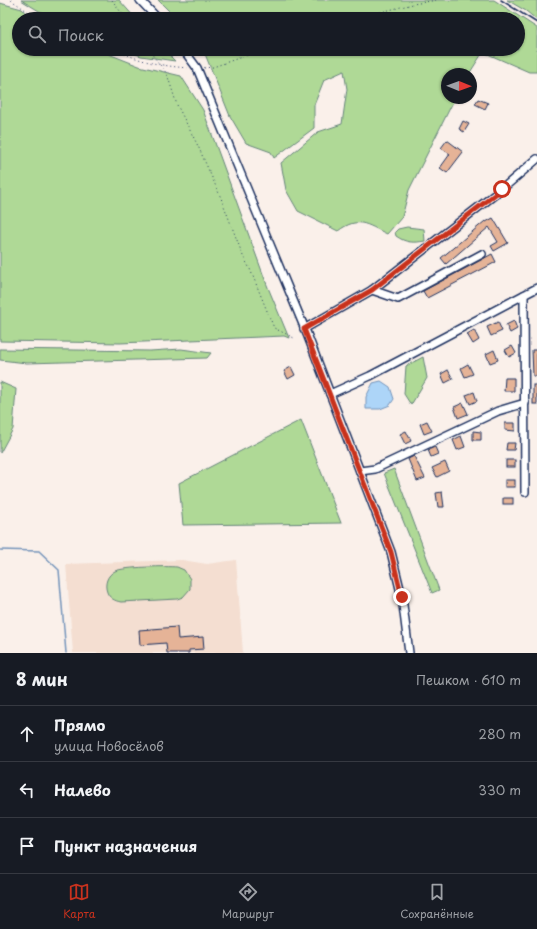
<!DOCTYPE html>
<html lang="ru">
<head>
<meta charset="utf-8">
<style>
	body { margin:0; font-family:"Playpen Sans",sans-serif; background:#20242c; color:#f1f3f6 }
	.compass { position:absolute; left:441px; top:68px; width:36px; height:36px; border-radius:50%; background:#171b24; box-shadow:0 1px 3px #0004; rotate:91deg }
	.stop { position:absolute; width:12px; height:12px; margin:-9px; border:3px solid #c8321e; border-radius:50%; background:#fff }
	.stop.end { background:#c8321e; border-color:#fff; box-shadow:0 1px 4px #0008 }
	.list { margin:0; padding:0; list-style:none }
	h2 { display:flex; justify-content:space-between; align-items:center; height:52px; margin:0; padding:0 16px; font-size:17px }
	h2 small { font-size:13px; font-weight:400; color:#9ea1a6 }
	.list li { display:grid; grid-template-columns:26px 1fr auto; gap:12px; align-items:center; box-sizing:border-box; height:56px; padding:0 16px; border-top:1px solid #363941 }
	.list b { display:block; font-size:15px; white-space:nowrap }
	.list p { margin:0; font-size:13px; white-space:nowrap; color:#9ea1a6 }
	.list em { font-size:13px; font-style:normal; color:#9ea1a6 }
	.icon { flex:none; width:22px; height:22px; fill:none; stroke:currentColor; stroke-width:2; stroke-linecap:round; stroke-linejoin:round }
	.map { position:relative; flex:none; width:537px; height:653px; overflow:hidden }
	.search { position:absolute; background:#171b24; box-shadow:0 1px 3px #0004; left:12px; right:12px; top:12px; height:44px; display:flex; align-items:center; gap:10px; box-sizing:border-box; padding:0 14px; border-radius:22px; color:#9ea1a6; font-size:15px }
	.sheet { height:220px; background:#171b24 }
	nav { display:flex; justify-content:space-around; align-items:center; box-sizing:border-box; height:56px; border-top:1px solid #363941; background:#171b24; font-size:11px; color:#9ea1a6 }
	nav a { display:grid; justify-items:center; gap:2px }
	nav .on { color:#c8321e }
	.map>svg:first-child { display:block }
	.built { fill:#f4ded1 }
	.green { fill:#afd996; stroke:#65847a }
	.water { fill:#add5f8; stroke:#7393ba }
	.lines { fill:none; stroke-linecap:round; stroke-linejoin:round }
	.stream { stroke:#7393ba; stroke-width:1.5 }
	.building { fill:#e5b397; stroke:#1b2f5e }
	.minor-casing { stroke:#1b2f5e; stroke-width:10 }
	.path { stroke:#1b2f5e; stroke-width:1; stroke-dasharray:1 3; stroke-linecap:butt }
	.minor { stroke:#fff; stroke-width:7 }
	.rail { stroke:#1b2f5e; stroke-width:1.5 }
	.route { stroke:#c8321e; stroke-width:5 }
</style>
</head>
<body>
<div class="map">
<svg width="537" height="653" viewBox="0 0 537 653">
	<rect width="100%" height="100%" fill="#faf0ea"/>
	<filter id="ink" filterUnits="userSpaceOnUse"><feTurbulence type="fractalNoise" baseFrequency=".025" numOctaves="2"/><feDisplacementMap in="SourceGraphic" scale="8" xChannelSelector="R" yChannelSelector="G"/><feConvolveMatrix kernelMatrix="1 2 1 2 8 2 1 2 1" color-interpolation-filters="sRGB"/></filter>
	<g filter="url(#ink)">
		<!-- built -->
		<path class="built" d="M182,560L207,564L236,560L243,653H73L66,564Z"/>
		<!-- green -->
		<g class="green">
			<path d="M21,0H119L136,19H60L39,11Z"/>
			<path d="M158,0H494L537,28V72H529L483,52L469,74H447V98H455L409,190L402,217L387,234C366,224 358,216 338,231L298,211L286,190L281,163L318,132L342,124L347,89L344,71L324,80L314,105V128L274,158L271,152L246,143L230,116L203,49H518V19H339L322,14L312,19H177Z"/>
			<path d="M507,0H537V20L526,11Z"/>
			<path d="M0,3L22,9L31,19H19V49H96L139,66L181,76L203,110L267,285L289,338L284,336L120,343L0,341Z"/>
			<path d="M123,49H163L175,61L141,56Z"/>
			<path d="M407,227L424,229L425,241C413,243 406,243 396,236L395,232L398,229Z"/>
			<path d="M0,349L150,351L181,349L211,353L207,358L27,363L0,360Z"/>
			<path d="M423,357L427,378L411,405L404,394L406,366Z"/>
			<path d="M0,382L16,389L13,429L0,453Z"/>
			<path d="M301,420L341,523L183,525L179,483Z"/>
			<path d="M394,469L439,590L432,593L384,473Z"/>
			<path d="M177,567L184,570L190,579V589L183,597L177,599L121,602C115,601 109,598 107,592C104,584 107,575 115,571C124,567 167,566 177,567Z"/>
		</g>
		<!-- water -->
		<path class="water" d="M381,381L390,387L394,399L390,405L380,409H366V397L373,383Z"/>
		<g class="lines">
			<!-- stream -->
			<path class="stream" d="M0,550L39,551L59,570L66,653"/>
		</g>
		<!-- building -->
		<g class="building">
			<path d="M478,99L488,103L485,109L475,104Z"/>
			<path d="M463,121L469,124L464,132L459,129Z"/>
			<path d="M447,140L463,152L447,173L440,168L450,154L441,148Z"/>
			<path d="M493,218L508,243L494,251L491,246L498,242L489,227L446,264L441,258L485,221L486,222Z"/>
			<path d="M492,254L496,262L427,298L423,291Z"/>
			<path d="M514,321L517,329L510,333L506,325Z"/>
			<path d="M498,322L502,331L491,336L487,327Z"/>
			<path d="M474,330L479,340L473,344L467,334Z"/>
			<path d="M512,346L516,353L509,357L505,350Z"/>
			<path d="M494,350L498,360L490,363L486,354Z"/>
			<path d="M532,350H537V376H533Z"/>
			<path d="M468,364L473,374L465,377L461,368Z"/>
			<path d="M291,367L295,375L288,379L284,371Z"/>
			<path d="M448,370L453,379L445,383L441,374Z"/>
			<path d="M505,378H514V391H504Z"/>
			<rect x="533" y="385" width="4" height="19"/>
			<path d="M474,392L477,401L470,404L466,395Z"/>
			<path d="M463,403L468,414L458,418L454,407Z"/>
			<path d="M427,421L432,431L424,434L420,424Z"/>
			<path d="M505,423H515V431L505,430Z"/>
			<path d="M406,431L411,441L405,444L400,434Z"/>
			<path d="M473,431L481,432V440H473Z"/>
			<path d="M461,436L465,447L457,450L453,440Z"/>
			<path d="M507,443H515L514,450H506Z"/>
			<path d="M435,447L438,454L431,457L428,450Z"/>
			<path d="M414,456L425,478L417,481L408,459Z"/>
			<rect x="506" y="460" width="9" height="7"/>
			<path d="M445,462L449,471L437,477L432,468Z"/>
			<rect x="505" y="480" width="10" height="7"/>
			<path d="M442,492L444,507H438L436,493Z"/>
			<rect x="503" y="498" width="10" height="6"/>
			<path d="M177,627L178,639L203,637L204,649L189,650V653H167L166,643L140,645L139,630Z"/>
		</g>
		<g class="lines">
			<!-- minor casing -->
			<g class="minor-casing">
				<g id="minor">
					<path d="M140,0L158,19"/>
					<path d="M183,49L197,68L307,334L391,552L402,597L409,653"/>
					<path d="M372,290L398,299L482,254"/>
					<path d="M524,295L525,492"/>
					<path d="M304,329L372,290L502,189L537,159"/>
					<path d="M330,394L370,376L537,288"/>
					<path d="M360,471L375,469L498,411L525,403"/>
				</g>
			</g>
			<!-- path -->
			<g class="path">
				<path d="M11,0L36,17L43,19"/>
				<path d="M112,0L126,19"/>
				<path d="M353,19L413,4L437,0"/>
				<path d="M113,49C140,61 159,66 189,68"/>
				<path d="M148,49L167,74L177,105L198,146L221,198L243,256L250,269L274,328L296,339"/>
				<path d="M204,68L213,67L265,49"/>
			</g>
			<!-- minor -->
			<use href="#minor" class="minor"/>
			<!-- rail -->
			<path class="rail" d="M501,0L537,23"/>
		</g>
	</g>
	<g class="lines" filter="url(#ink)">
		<!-- route -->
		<path class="route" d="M402,597L391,552L304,329L372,290L502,189"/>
	</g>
</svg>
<svg class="compass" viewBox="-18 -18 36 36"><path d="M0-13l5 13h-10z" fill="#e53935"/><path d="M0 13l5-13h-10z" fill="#9ea1a6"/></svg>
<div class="stop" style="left:502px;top:189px"></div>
<div class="stop end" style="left:402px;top:597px"></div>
<div class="search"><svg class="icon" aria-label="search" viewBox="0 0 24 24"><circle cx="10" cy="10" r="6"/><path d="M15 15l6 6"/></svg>Поиск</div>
</div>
<section class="sheet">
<h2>8 мин<small>Пешком · 610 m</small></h2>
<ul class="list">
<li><svg class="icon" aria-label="ahead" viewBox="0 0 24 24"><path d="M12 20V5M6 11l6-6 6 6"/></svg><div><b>Прямо</b><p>улица Новосёлов</p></div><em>280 m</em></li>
<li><svg class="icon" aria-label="left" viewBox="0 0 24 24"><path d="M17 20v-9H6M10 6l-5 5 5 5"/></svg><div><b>Налево</b></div><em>330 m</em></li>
<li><svg class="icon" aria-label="arrive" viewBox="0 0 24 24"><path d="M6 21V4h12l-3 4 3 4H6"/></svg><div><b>Пункт назначения</b></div></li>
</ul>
</section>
<nav>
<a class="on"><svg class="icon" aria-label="map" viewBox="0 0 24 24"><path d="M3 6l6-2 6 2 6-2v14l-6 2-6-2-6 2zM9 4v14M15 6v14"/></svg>Карта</a>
<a><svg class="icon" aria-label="directions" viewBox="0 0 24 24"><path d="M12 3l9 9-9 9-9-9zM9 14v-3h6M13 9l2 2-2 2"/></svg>Маршрут</a>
<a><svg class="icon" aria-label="saved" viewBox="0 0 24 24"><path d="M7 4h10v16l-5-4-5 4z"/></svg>Сохранённые</a>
</nav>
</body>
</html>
